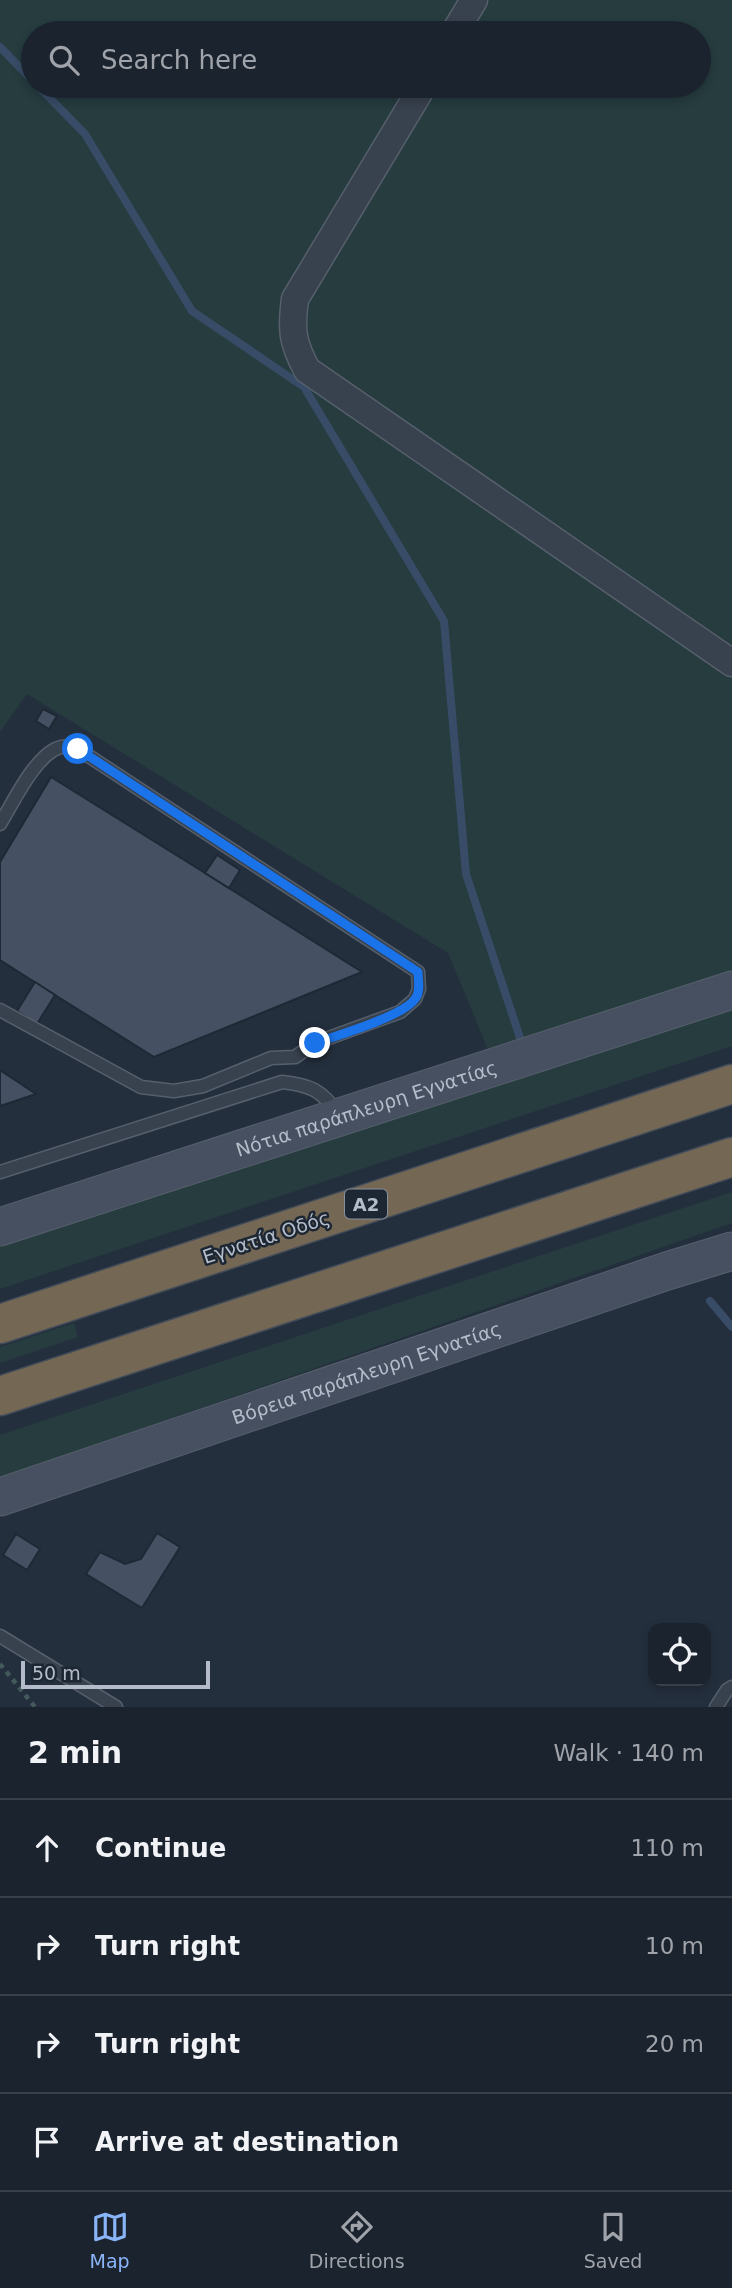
<!DOCTYPE html>
<html lang="en">
<head>
<meta charset="utf-8">
<style>
	body { margin:0; font-family:"DejaVu Sans",sans-serif; background:#242b36; color:#f1f3f6 }
	.controls { position:absolute; right:21px; bottom:21px; display:grid; overflow:hidden; border-radius:14px; box-shadow:0 4px 10px #0003 }
	.controls button { width:63px; height:63px; display:grid; place-items:center; padding:0; border:0; border-bottom:2px solid #39404a; background:#1b232e; color:#f1f3f6; font:35px sans-serif }
	.scale { position:absolute; left:21px; bottom:18px; width:189px; box-sizing:border-box; padding-left:7px; border:4px solid #b4bcc9; border-top:0; font-size:19px; line-height:24px; white-space:nowrap; color:#b4bcc9; -webkit-text-stroke:5px #1d2633; paint-order:stroke }
	.stop { position:absolute; width:21px; height:21px; margin:-16px; border:5px solid #1a73e8; border-radius:50%; background:#fff }
	.stop.end { background:#1a73e8; border-color:#fff; box-shadow:0 2px 7px #0008 }
	.list { margin:0; padding:0; list-style:none }
	h2 { display:flex; justify-content:space-between; align-items:center; height:91px; margin:0; padding:0 28px; font-size:30px }
	h2 small { font-size:23px; font-weight:400; color:#a0a4aa }
	.list li { display:grid; grid-template-columns:46px 1fr auto; gap:21px; align-items:center; box-sizing:border-box; height:98px; padding:0 28px; border-top:2px solid #39404a }
	.list b { display:block; font-size:26px; white-space:nowrap }
	.list em { font-size:23px; font-style:normal; color:#a0a4aa }
	.icon { flex:none; width:38px; height:38px; fill:none; stroke:currentColor; stroke-width:2; stroke-linecap:round; stroke-linejoin:round }
	.map { position:relative; flex:none; width:732px; height:1707px; overflow:hidden }
	.search { position:absolute; background:#1b232e; box-shadow:0 4px 10px #0003; left:21px; right:21px; top:21px; height:77px; display:flex; align-items:center; gap:18px; box-sizing:border-box; padding:0 24px; border-radius:38px; color:#a0a4aa; font-size:26px }
	.sheet { height:483px; background:#1b232e }
	nav { display:flex; justify-content:space-around; align-items:center; box-sizing:border-box; height:98px; border-top:2px solid #39404a; background:#1b232e; font-size:19px; color:#a0a4aa }
	nav a { display:grid; justify-items:center; gap:4px }
	nav .on { color:#8ab4f8 }
	.map>svg:first-child { display:block }
	.green { fill:#263c3f; fill-rule:evenodd }
	.lines { fill:none; stroke-linecap:round; stroke-linejoin:round }
	.stream { stroke:#394c67; stroke-width:8 }
	.building { fill:#455162; stroke:#1f2835; stroke-width:2 }
	.lane-casing { stroke:#565f6c; stroke-width:15 }
	.street-casing { stroke:#565f6c; stroke-width:29 }
	.secondary-casing { stroke:#565f6c; stroke-width:39 }
	.highway-casing { stroke:#434c59; stroke-width:41 }
	.path { stroke:#44595c; stroke-width:4.5; stroke-dasharray:5 5; stroke-linecap:butt }
	.lane { stroke:#38414e; stroke-width:12 }
	.street { stroke:#38414e; stroke-width:26 }
	.secondary { stroke:#465061; stroke-width:37 }
	.highway { stroke:#746855; stroke-width:38 }
	.route { stroke:#1a73e8; stroke-width:9 }
	.labels { text-anchor:middle; dominant-baseline:central; stroke-width:5; stroke-linejoin:round; paint-order:stroke }
	.shield { fill:#1d2633; stroke:#878f9c; stroke-width:2 }
	.shield-label { font-size:18px; font-weight:bold; fill:#b4bcc9 }
	.street-label { font-size:19px; fill:#b4bcc9; stroke:#1d2633 }
</style>
</head>
<body>
<div class="map">
<svg width="732" height="1707" viewBox="0 0 732 1707">
	<rect width="100%" height="100%" fill="#242f3e"/>
	<!-- green -->
	<g class="green">
		<path d="M0,0H732V973L491,1057L448,953L27,694L0,732ZM33,33H699V86H33Z"/>
		<path d="M732,1008V1046L0,1289V1239Z"/>
		<path d="M732,1192V1223L0,1478V1435Z"/>
		<path d="M74,1323L78,1337L0,1363V1347Z"/>
	</g>
	<g class="lines">
		<!-- stream -->
		<g class="stream">
			<path d="M0,47L33,81"/>
			<path d="M38,86L85,134L192,311L304,387L444,621L466,874L522,1044"/>
			<path d="M710,1301L732,1327"/>
		</g>
	</g>
	<!-- building -->
	<g class="building">
		<path d="M43,709L57,716L49,729L36,721Z"/>
		<path d="M51,777L205,873L362,972L154,1057L55,995L0,960V862Z"/>
		<path d="M217,855L240,870L229,888L205,873Z"/>
		<path d="M35,982L55,995L37,1024L17,1011Z"/>
		<path d="M0,1070L36,1094L0,1106Z"/>
		<path d="M157,1533L180,1547L142,1608L86,1574L100,1552L125,1564L141,1559Z"/>
		<path d="M16,1534L40,1549L27,1570L3,1555Z"/>
	</g>
	<g class="lines">
		<!-- lane casing -->
		<g class="lane-casing">
			<g id="lane">
				<path d="M0,824C13,803 36,753 61,747C66,746 73,748 78,749L418,972L419,989L415,999L400,1012L315,1043L295,1057L271,1058L203,1086L174,1091L141,1087L0,1010"/>
				<path d="M0,1172L282,1082C310,1085 322,1090 338,1114"/>
				<path d="M0,1636L116,1707"/>
				<path d="M716,1707L727,1690L732,1687"/>
			</g>
		</g>
		<!-- street casing -->
		<g class="street-casing">
			<g id="street">
				<path d="M454,33L474,0"/>
				<path d="M423,86L295,299C291,329 292,342 307,370L732,663"/>
			</g>
		</g>
		<!-- secondary casing -->
		<g class="secondary-casing">
			<g id="secondary">
				<path id="s1" d="M0,1227L732,990"/>
				<path id="s2" d="M0,1497L667,1271L732,1251"/>
			</g>
		</g>
		<!-- highway casing -->
		<g class="highway-casing">
			<g id="highway">
				<path d="M0,1324L732,1084"/>
				<path d="M0,1396L732,1157"/>
			</g>
		</g>
		<!-- path -->
		<path class="path" d="M0,1664L35,1707"/>
		<!-- lane -->
		<use href="#lane" class="lane"/>
		<!-- street -->
		<use href="#street" class="street"/>
		<!-- secondary -->
		<use href="#secondary" class="secondary"/>
		<!-- highway -->
		<use href="#highway" class="highway"/>
	</g>
	<g class="lines">
		<!-- route -->
		<path class="route" d="M78,749L418,972C418,980 421,992 415,999C404,1016 336,1036 315,1043"/>
	</g>
	<g class="labels">
		<!-- shield labels -->
		<rect class="shield" x="345" y="1189.5" width="42" height="29" rx="5"/>
		<g class="shield-label">
			<text x="366" y="1204">Α2</text>
		</g>
		<!-- street labels -->
		<g class="street-label">
			<text stroke="none"><textPath href="#s1" startOffset="385">Νότια παράπλευρη Εγνατίας</textPath></text>
			<text transform="translate(266 1237) rotate(-18)">Εγνατία Οδός</text>
			<text stroke="none"><textPath href="#s2" startOffset="387">Βόρεια παράπλευρη Εγνατίας</textPath></text>
		</g>
	</g>
</svg>
<div class="controls">
<button><svg class="icon" aria-label="locate" viewBox="0 0 24 24"><circle cx="12" cy="12" r="6"/><path d="M12 2v4M12 18v4M2 12h4M18 12h4"/></svg></button>
</div>
<div class="scale">50 m</div>
<div class="stop" style="left:78px;top:749px"></div>
<div class="stop end" style="left:315px;top:1043px"></div>
<div class="search"><svg class="icon" aria-label="search" viewBox="0 0 24 24"><circle cx="10" cy="10" r="6"/><path d="M15 15l6 6"/></svg>Search here</div>
</div>
<section class="sheet">
<h2>2 min<small>Walk · 140 m</small></h2>
<ul class="list">
<li><svg class="icon" aria-label="ahead" viewBox="0 0 24 24"><path d="M12 20V5M6 11l6-6 6 6"/></svg><div><b>Continue</b></div><em>110 m</em></li>
<li><svg class="icon" aria-label="right" viewBox="0 0 24 24"><path d="M7 20v-9h11M14 6l5 5-5 5"/></svg><div><b>Turn right</b></div><em>10 m</em></li>
<li><svg class="icon" aria-label="right" viewBox="0 0 24 24"><path d="M7 20v-9h11M14 6l5 5-5 5"/></svg><div><b>Turn right</b></div><em>20 m</em></li>
<li><svg class="icon" aria-label="arrive" viewBox="0 0 24 24"><path d="M6 21V4h12l-3 4 3 4H6"/></svg><div><b>Arrive at destination</b></div></li>
</ul>
</section>
<nav>
<a class="on"><svg class="icon" aria-label="map" viewBox="0 0 24 24"><path d="M3 6l6-2 6 2 6-2v14l-6 2-6-2-6 2zM9 4v14M15 6v14"/></svg>Map</a>
<a><svg class="icon" aria-label="directions" viewBox="0 0 24 24"><path d="M12 3l9 9-9 9-9-9zM9 14v-3h6M13 9l2 2-2 2"/></svg>Directions</a>
<a><svg class="icon" aria-label="saved" viewBox="0 0 24 24"><path d="M7 4h10v16l-5-4-5 4z"/></svg>Saved</a>
</nav>
</body>
</html>
